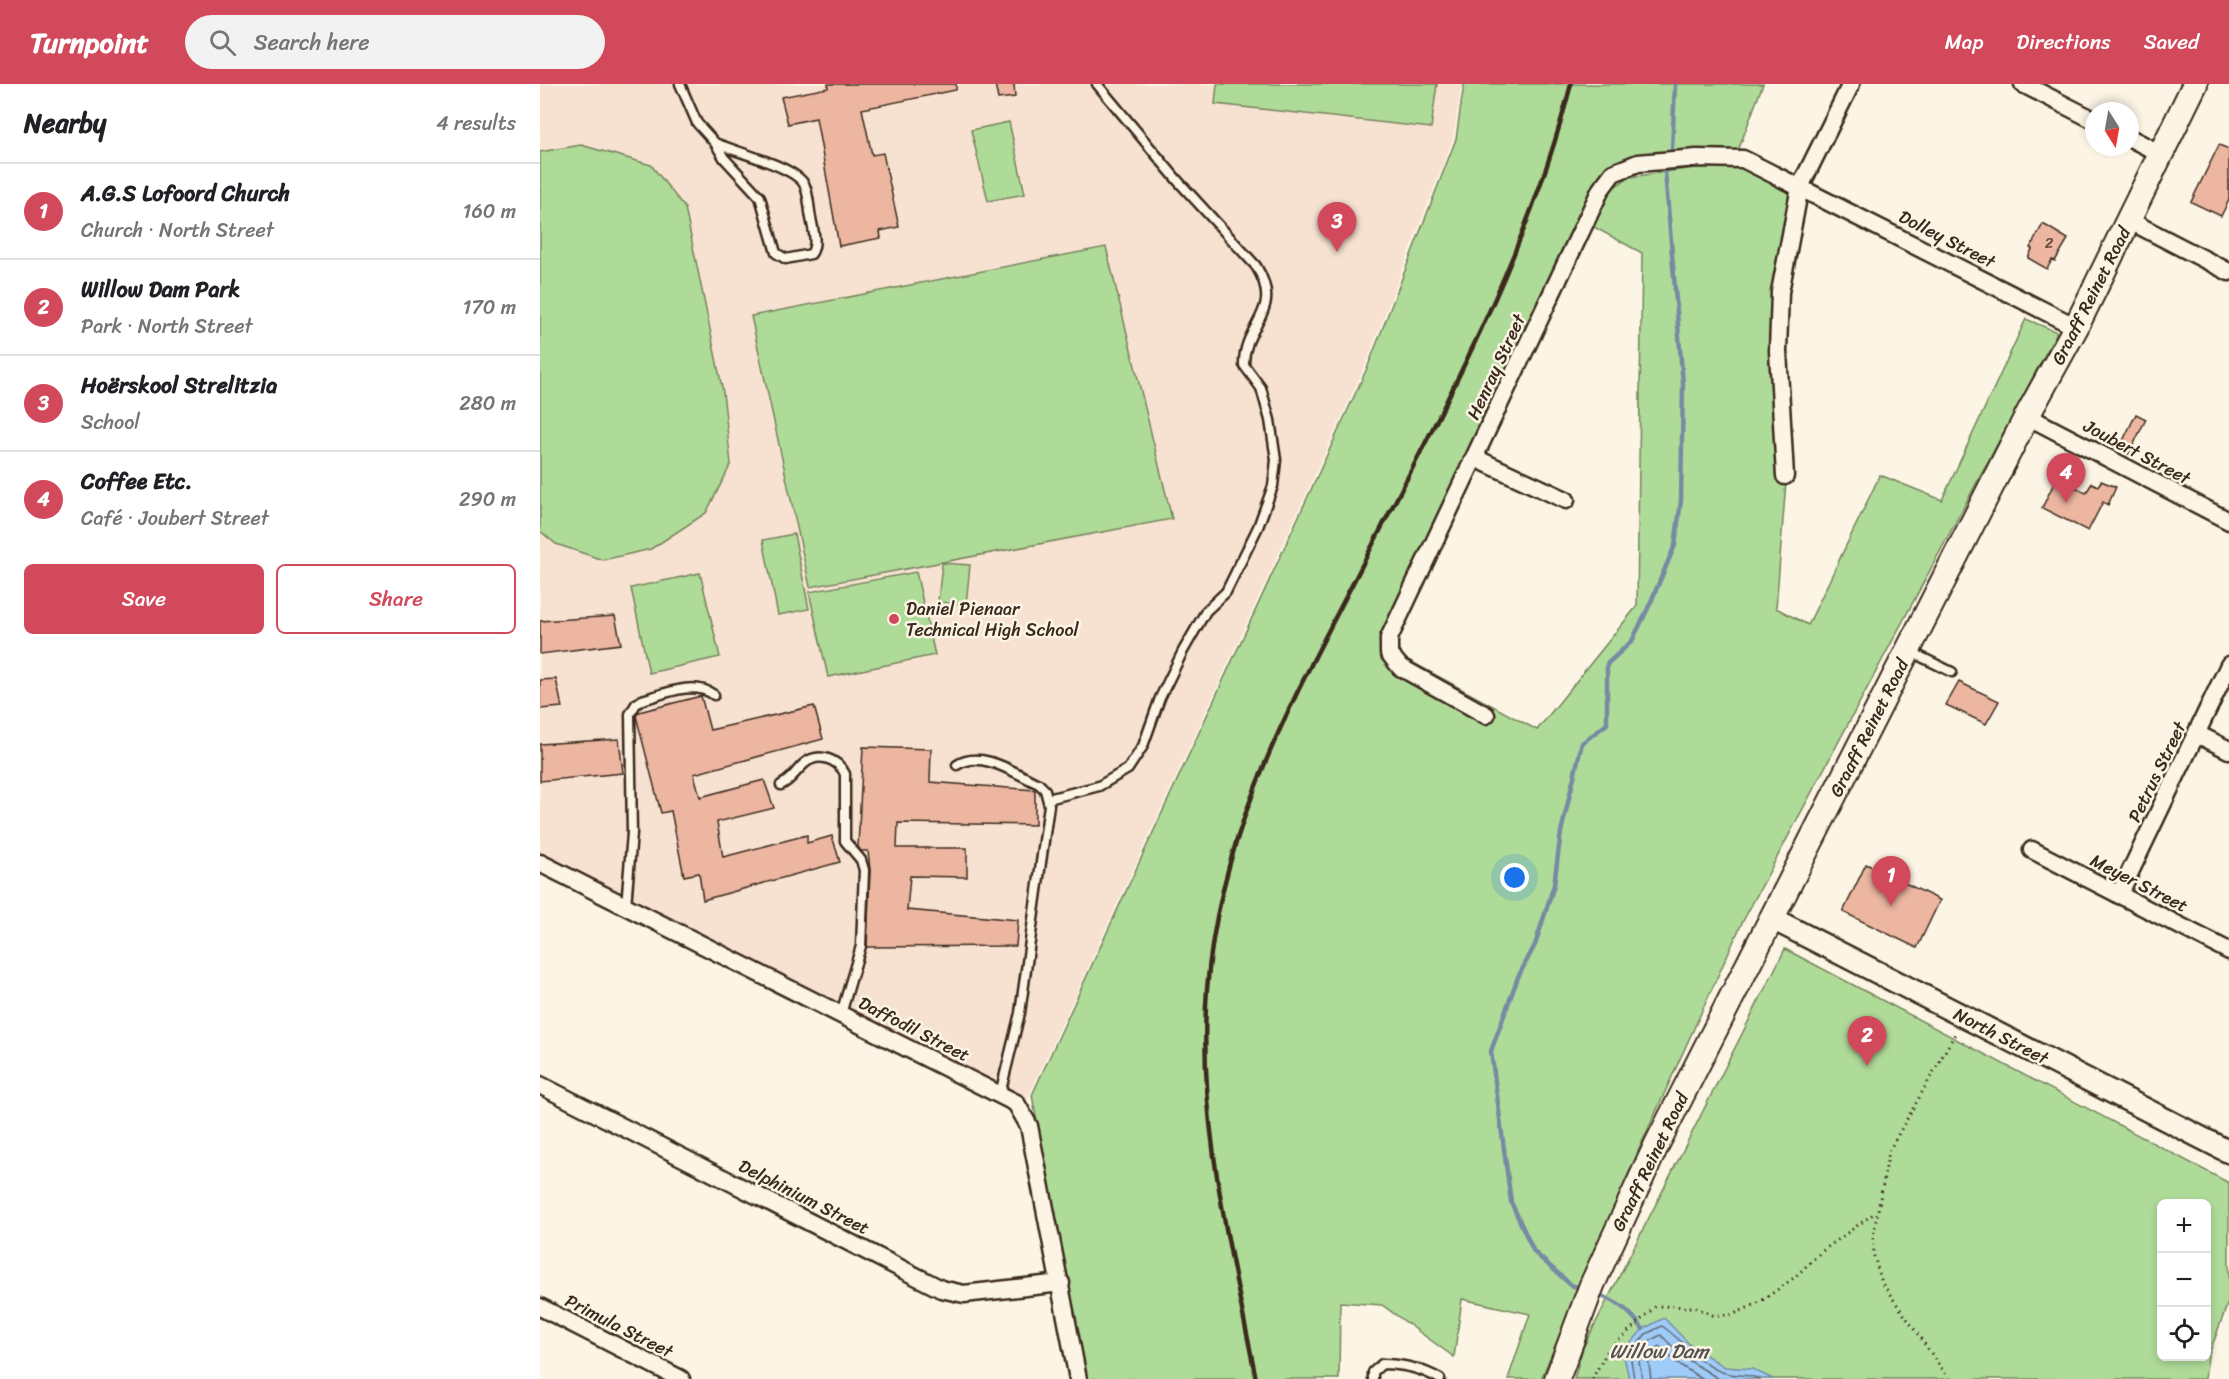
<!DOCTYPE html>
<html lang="en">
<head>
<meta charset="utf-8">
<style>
	body { margin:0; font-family:Sriracha,sans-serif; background:#f2f2f2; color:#202124 }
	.controls { position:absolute; right:18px; bottom:18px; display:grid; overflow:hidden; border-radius:9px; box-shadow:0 3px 9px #0003 }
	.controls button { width:54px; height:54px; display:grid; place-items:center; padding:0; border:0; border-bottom:2px solid #e0e0e0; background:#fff; color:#202124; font:30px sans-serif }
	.compass { position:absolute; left:1545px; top:18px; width:54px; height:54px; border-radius:50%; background:#fff; box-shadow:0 3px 9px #0003; rotate:169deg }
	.you { position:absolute; left:975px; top:794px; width:21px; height:21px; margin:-15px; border:4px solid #fff; border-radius:50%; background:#1a73e8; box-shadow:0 0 0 9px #1a73e833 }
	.badge { display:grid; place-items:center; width:39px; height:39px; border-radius:50%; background:#d1495b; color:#fff; font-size:20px; font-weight:700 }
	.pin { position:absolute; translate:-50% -50px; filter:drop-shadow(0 2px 3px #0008) }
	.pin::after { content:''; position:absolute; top:32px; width:21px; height:18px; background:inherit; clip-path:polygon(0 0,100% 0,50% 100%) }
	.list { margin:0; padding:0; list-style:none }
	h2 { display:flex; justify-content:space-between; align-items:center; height:78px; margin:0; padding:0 24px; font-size:26px }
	h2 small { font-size:20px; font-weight:400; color:#757577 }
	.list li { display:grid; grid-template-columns:39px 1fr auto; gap:18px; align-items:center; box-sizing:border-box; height:96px; padding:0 24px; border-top:2px solid #e0e0e0 }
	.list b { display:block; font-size:22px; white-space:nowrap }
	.list p { margin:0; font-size:20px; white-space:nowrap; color:#757577 }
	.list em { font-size:20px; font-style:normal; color:#757577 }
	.actions { display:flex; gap:12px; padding:18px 24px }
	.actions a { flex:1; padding:14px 0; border:2px solid #d1495b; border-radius:9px; text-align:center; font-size:21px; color:#d1495b }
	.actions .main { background:#d1495b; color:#fff }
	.icon { flex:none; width:33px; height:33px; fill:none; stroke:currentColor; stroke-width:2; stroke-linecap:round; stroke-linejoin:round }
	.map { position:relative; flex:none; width:1689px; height:1295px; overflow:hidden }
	header { display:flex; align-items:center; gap:36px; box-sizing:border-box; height:84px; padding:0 30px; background:#d1495b; color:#fff }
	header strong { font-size:28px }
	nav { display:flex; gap:33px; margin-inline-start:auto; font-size:21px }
	.search { width:420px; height:54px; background:#f2f2f2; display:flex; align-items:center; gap:15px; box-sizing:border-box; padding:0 21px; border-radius:33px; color:#757577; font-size:22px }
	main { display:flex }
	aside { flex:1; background:#fff }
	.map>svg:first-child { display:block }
	.built { fill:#f7e2d1 }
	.green { fill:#afdb99; stroke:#75825c; stroke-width:1.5; fill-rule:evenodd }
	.water { fill:#9ecbf8; stroke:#768ba1; stroke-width:1.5 }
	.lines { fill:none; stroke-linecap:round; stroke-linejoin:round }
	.shore { stroke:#636a75; stroke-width:1.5 }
	.stream { stroke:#768ba1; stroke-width:4.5 }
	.building { fill:#ecb6a1; stroke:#3b2a1e; stroke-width:1.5 }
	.service-casing { stroke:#3b2a1e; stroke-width:13 }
	.minor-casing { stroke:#3b2a1e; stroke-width:21 }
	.tertiary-casing { stroke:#3b2a1e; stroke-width:26 }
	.secondary-casing { stroke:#3b2a1e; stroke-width:28 }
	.path { stroke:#3b2a1e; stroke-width:3; stroke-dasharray:1.5 4.5; stroke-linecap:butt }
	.service { stroke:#fcf5e5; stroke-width:8 }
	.minor { stroke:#fcf5e5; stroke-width:16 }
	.tertiary { stroke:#fcf5e5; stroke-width:21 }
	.secondary { stroke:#fcf5e5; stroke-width:24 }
	.rail { stroke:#3b2a1e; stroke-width:4.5 }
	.poi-dot { fill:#d1495b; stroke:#fcf5e5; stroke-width:2 }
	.labels { text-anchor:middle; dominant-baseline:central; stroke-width:5; stroke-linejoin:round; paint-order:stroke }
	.number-label { font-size:15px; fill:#674d3f }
	.street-label { font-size:18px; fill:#3b2a1e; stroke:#fcf5e5 }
	.poi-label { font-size:18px; fill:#3b2a1e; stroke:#fcf5e5; text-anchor:start }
	.water-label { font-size:20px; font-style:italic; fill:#545254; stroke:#fcf5e5 }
</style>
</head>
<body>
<header>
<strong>Turnpoint</strong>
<div class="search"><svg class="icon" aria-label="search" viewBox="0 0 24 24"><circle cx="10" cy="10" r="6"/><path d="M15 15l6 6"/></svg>Search here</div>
<nav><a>Map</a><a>Directions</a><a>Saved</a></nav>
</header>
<main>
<aside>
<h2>Nearby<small>4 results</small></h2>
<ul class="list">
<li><span class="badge">1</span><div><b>A.G.S Lofoord Church</b><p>Church · North Street</p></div><em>160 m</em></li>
<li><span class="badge">2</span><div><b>Willow Dam Park</b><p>Park · North Street</p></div><em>170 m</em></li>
<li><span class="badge">3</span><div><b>Hoërskool Strelitzia</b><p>School</p></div><em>280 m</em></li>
<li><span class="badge">4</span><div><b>Coffee Etc.</b><p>Café · Joubert Street</p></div><em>290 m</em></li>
</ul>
<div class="actions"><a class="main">Save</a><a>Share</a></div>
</aside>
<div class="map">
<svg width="1689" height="1295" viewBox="0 0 1689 1295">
	<rect width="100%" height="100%" fill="#fcf5e5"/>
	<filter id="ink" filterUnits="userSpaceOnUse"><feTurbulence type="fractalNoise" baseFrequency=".0167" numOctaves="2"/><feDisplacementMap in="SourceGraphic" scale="12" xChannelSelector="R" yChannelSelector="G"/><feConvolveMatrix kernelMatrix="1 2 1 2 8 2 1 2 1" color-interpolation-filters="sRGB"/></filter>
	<g filter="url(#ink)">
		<!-- built -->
		<path class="built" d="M0,0H922L913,55L825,282L482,1027L0,788Z"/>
		<!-- green -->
		<g class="green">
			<path d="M677,0H897L891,44L675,20Z"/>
			<path d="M924,0H1223L1196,72L1089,86L1059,104L846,564L997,646L1097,522L1102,169L1050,141L1064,109L1090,93L1196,78L1254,108L1245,173L1246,398L1236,524L1268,541L1340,391L1402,416L1486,235L1517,248L1202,839L1099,1065L1001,1295H968L990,1230L922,1215L914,1273L842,1221L800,1218L799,1295H544L492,1011L828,282L916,55Z"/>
			<path d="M469,38L485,110L448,117L431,46Z"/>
			<path d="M41,61L111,81L145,124L183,308L191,380L166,429L111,465L63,476L16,460L0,447V68Z"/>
			<path d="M566,163L632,435L270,503L211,232Z"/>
			<path d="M254,450L269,525L238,531L223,456Z"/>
			<path d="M402,479L430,481L426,521L398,518Z"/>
			<path d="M376,488L395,571L288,593L269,508Z"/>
			<path d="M160,489L180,573L109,589L91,504Z"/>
			<path d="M1245,865L1689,1099V1216L1668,1273L1665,1295H1034L1043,1264ZM1622,1120H1666V1272H1622Z"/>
		</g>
		<!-- water -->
		<path class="water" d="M1124,1234L1151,1262L1185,1283L1212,1285L1233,1295H1089L1083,1268L1103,1245Z"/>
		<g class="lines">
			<!-- shore -->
			<g class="shore">
				<path d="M1094,1295L1090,1269L1106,1250L1122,1242C1143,1256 1156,1278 1182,1288C1194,1293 1207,1289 1219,1295"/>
				<path d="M1102,1295L1098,1271L1111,1256L1121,1251L1142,1272L1179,1295"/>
				<path d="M1111,1295L1108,1274L1119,1262L1137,1279L1162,1295"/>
			</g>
			<!-- stream -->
			<g class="stream">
				<path d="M1132,66L1135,0"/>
				<path d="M1043,1205L1031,1201L994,1168L971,1118L951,967L978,893L995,861L1014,801L1021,748L1042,659L1067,640V580L1092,557L1110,520L1135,461L1141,417L1143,300L1125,87"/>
				<path d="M1056,1210C1078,1218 1089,1226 1103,1245"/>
			</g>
		</g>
		<!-- building -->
		<g class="building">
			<path d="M288,0H416V6L322,25L332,71L343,69L359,143L340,147L341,154L299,162L276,34L248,40L241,13L288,4Z"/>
			<path d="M455,0H474L475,13L458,15Z"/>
			<path d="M1679,61L1689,65V116L1681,132L1651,118Z"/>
			<path d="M1503,140L1528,155L1515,177L1512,176L1507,185L1488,174L1492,165L1490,164Z"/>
			<path d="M1596,330L1606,335L1589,370L1579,365Z"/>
			<path d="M1521,395L1546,409L1552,399L1558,402L1561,397L1576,403L1568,421L1563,418L1548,447L1502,424L1515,397Z"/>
			<path d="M75,532L81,560L0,570V537Z"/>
			<path d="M16,595L22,623L0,625V596Z"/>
			<path d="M1419,598L1459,617L1446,640L1406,621Z"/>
			<path d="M161,612L170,646L274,622L283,655L154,690L160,713L224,696L234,724L177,738L183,773L267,751V759L292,752L300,778L163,816L159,789L144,792L131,727L121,729L96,632L99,628Z"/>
			<path d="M79,655L83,689L0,697V660Z"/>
			<path d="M323,663L391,665L390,698L495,706V741L358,739L357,764H427V793L370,792L367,826L478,836L476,862L327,863L330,786L328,767H321L318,763Z"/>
			<path d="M1326,780L1400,816L1377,864L1303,828Z"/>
		</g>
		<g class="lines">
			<!-- service casing -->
			<g class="service-casing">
				<g id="service">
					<path d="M140,0L157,39L175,59L184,74L220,113L236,169L246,175L271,170C278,160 273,145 271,134C269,124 269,112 265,102C258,83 195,68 175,59"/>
					<path d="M1369,567L1412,588"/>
					<path d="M417,681C442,665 476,690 499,700L505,706L509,721L480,929L460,1010"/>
					<path d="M241,701C253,695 256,686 265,679C279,668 298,675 305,690V757L321,776L324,786L321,862L301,930"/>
					<path d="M508,715L559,702L588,685L603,662L620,614L643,567L666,527L686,508L718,443L733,402L736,376L730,336L721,304L704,281C703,239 745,229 716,182L638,97L557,0"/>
					<path d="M86,822L92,749L90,630L96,620L102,616C124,610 154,596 174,611"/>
					<path d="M833,1295V1288L842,1280C863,1280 881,1284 900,1295"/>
				</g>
			</g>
			<!-- minor casing -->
			<g class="minor-casing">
				<g id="minor">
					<path d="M1483,0L1554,36"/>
					<path d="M1590,54L1619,69"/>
					<path d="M1590,137L1689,188"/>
					<path d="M1487,332L1689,437"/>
					<path d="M935,374L1026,416"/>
					<path d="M1245,392L1238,267L1240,208L1260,103L1311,0"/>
					<path d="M946,631L860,583L849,569V554L1061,105L1073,89L1098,79L1157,74L1203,75L1536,243"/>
					<path d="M1657,650L1689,666"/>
					<path d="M1492,766L1689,867"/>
					<path d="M0,779L476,1019L489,1042L538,1295"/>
					<path d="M1579,811L1689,581"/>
					<path d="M0,1001L401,1205L424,1210L521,1199"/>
					<path d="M0,1223L141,1295"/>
				</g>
			</g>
			<!-- tertiary casing -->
			<g class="tertiary-casing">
				<path id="tertiary" d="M1233,835L1689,1068"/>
			</g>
			<!-- secondary casing -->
			<g class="secondary-casing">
				<path id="secondary" d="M1017,1295L1052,1201L1117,1060L1487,332L1536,243L1655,0"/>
			</g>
			<!-- path -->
			<g class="path">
				<path d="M1052,1295L1068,1266L1116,1222L1155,1223L1172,1231H1192L1220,1218L1255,1193L1281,1168L1336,1128"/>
				<path d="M1409,1295L1342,1199L1334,1172L1333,1153L1349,1067L1416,948"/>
			</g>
			<!-- service -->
			<use href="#service" class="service"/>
			<!-- minor -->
			<use href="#minor" class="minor"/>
			<!-- tertiary -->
			<use href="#tertiary" class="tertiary"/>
			<!-- secondary -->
			<use href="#secondary" class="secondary"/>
			<!-- rail -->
			<path class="rail" d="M716,1295C691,1167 657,1037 667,905C679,753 744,632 813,499C896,337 986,178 1031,0"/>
		</g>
	</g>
	<!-- markers -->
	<circle class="poi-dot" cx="354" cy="535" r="6"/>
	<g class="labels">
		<!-- number labels -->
		<g class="number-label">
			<text x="1509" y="159">2</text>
		</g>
		<!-- street labels -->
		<g class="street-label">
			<text transform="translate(1407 155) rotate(27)">Dolley Street</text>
			<text transform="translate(1551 212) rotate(-63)">Graaff Reinet Road</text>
			<text transform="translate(956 283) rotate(-65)">Henray Street</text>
			<text transform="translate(1597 368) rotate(28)">Joubert Street</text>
			<text transform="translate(1329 644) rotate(-63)">Graaff Reinet Road</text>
			<text transform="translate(1617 688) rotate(-64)">Petrus Street</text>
			<text transform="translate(1599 799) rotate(27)">Meyer Street</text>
			<text transform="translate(374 945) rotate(27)">Daffodil Street</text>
			<text transform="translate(1461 952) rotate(27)">North Street</text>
			<text transform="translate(1110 1078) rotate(-64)">Graaff Reinet Road</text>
			<text transform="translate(264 1113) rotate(27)">Delphinium Street</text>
			<text transform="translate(79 1242) rotate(27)">Primula Street</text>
		</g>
		<!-- poi labels -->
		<g class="poi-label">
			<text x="366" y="525">Daniel Pienaar<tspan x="366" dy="21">Technical High School</tspan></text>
		</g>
		<!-- water labels -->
		<g class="water-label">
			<text x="1119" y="1267">Willow Dam</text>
		</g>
	</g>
</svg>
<div class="controls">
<button>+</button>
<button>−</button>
<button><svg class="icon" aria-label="locate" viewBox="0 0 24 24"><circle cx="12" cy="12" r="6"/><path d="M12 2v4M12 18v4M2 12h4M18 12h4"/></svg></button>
</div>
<svg class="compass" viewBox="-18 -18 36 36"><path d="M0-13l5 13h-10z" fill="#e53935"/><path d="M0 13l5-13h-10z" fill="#757577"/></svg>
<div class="you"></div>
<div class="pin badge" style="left:1351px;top:822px">1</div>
<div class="pin badge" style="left:1327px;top:982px">2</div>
<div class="pin badge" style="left:797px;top:168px">3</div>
<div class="pin badge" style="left:1526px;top:419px">4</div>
</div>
</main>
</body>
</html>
